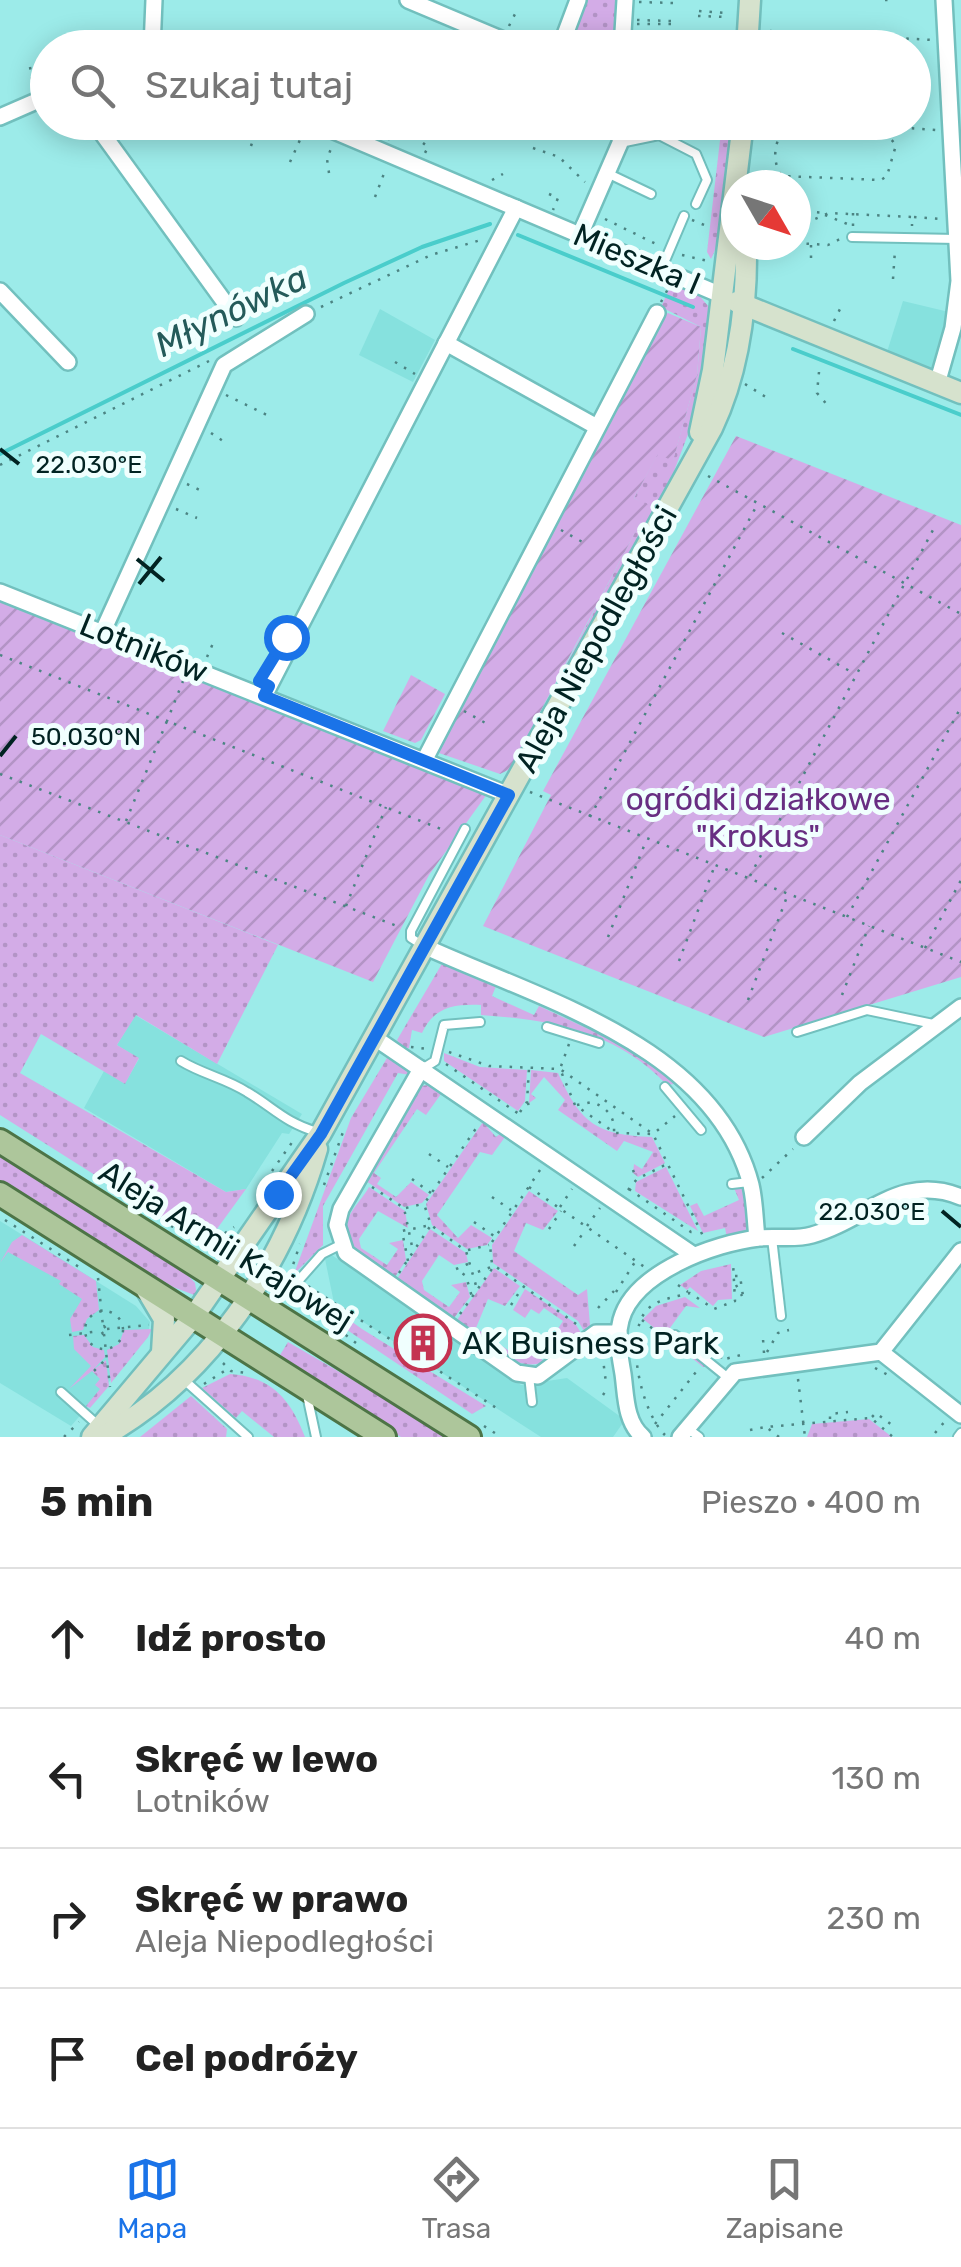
<!DOCTYPE html>
<html lang="pl">
<head>
<meta charset="utf-8">
<style>
	body { margin:0; font-family:Rubik,sans-serif; background:#f6f6f6; color:#222 }
	.compass { position:absolute; left:721px; top:170px; width:90px; height:90px; border-radius:50%; background:#fff; box-shadow:0 5px 25px #0003; rotate:129deg }
	.stop { position:absolute; width:30px; height:30px; margin:-22px; border:8px solid #1a73e8; border-radius:50%; background:#fff }
	.stop.end { background:#1a73e8; border-color:#fff; box-shadow:0 2px 10px #0008 }
	.list { margin:0; padding:0; list-style:none }
	h2 { display:flex; justify-content:space-between; align-items:center; height:130px; margin:0; padding:0 40px; font-size:42px }
	h2 small { font-size:32px; font-weight:400; color:#767676 }
	.list li { display:grid; grid-template-columns:65px 1fr auto; gap:30px; align-items:center; box-sizing:border-box; height:140px; padding:0 40px; border-top:2px solid #e0e0e0 }
	.list b { display:block; font-size:38px; white-space:nowrap }
	.list p { margin:0; font-size:32px; white-space:nowrap; color:#767676 }
	.list em { font-size:32px; font-style:normal; color:#767676 }
	.icon { flex:none; width:55px; height:55px; fill:none; stroke:currentColor; stroke-width:2; stroke-linecap:round; stroke-linejoin:round }
	.map { position:relative; flex:none; width:961px; height:1437px; overflow:hidden }
	.search { position:absolute; background:#fff; box-shadow:0 5px 25px #0003; left:30px; right:30px; top:30px; height:110px; display:flex; align-items:center; gap:25px; box-sizing:border-box; padding:0 35px; border-radius:55px; color:#767676; font-size:38px }
	.sheet { height:690px; background:#fff }
	nav { display:flex; justify-content:space-around; align-items:center; box-sizing:border-box; height:140px; border-top:2px solid #e0e0e0; background:#fff; font-size:28px; color:#767676 }
	nav a { display:grid; justify-items:center; gap:5px }
	nav .on { color:#1a73e8 }
	.map>svg:first-child { display:block }
	.built { fill:#86e1de }
	.grass { fill:url(#grass-dots) }
	.garden { fill:url(#garden-furrows) }
	.lines { fill:none; stroke-linecap:round; stroke-linejoin:round }
	.stream { stroke:#4acdcb; stroke-width:4 }
	.lane-casing { stroke:#72c0be; stroke-width:12 }
	.street-casing { stroke:#72c0be; stroke-width:20 }
	.secondary-casing { stroke:#72c0be; stroke-width:25 }
	.primary-casing { stroke:#4d7446; stroke-width:28 }
	.path { stroke:#4c8483; stroke-width:2.5; stroke-dasharray:2.5 8; stroke-linecap:butt }
	.lane { stroke:#fff; stroke-width:8 }
	.street { stroke:#fff; stroke-width:15 }
	.secondary { stroke:#d6e2cd; stroke-width:20 }
	.primary { stroke:#adc69b; stroke-width:22 }
	.route { stroke:#1a73e8; stroke-width:12 }
	.ticks { fill:none; stroke:#012322; stroke-width:4 }
	.labels { text-anchor:middle; dominant-baseline:central; stroke-width:10; stroke-linejoin:round; paint-order:stroke }
	.street-label { font-size:32px; fill:#012322; stroke:#f0fffe }
	.park-label { font-size:32px; fill:#682e82; stroke:#f0fffe }
	.poi-label { font-size:32px; fill:#012322; stroke:#f0fffe; text-anchor:start }
	.water-label { font-size:35px; font-style:italic; fill:#245b5a; stroke:#f0fffe }
	.ticks-label { font-size:25px; text-anchor:middle; fill:#012322; stroke:#f0fffe; stroke-width:10; stroke-linejoin:round; paint-order:stroke }
</style>
</head>
<body>
<div class="map">
<svg width="961" height="1437" viewBox="0 0 961 1437">
	<defs>
		<pattern id="grass-dots" width="8" height="8" patternUnits="userSpaceOnUse" patternTransform="scale(2.5)"><rect width="8" height="8" fill="#d3ace7"/><path d="M2 2h.1M6 6h.1" fill="none" stroke="#b394c6" stroke-width="1.8" stroke-linecap="round"/></pattern>
		<pattern id="garden-furrows" width="10" height="10" patternUnits="userSpaceOnUse" patternTransform="scale(2.5)"><rect width="10" height="10" fill="#d3ace7"/><path d="M-1 1l2-2M0 10L10 0M9 11l2-2" fill="none" stroke="#b394c6"/></pattern>
	</defs>
	<rect width="100%" height="100%" fill="#9cebe9"/>
	<!-- built -->
	<g class="built">
		<path d="M903,301L949,312L937,365L931,369L887,352Z"/>
		<path d="M380,309L435,340L413,382L359,355Z"/>
		<path d="M135,1015L302,1114L289,1134L282,1133L246,1189L226,1192L84,1108L104,1071L125,1083L139,1059L117,1045Z"/>
		<path d="M0,1221L136,1306L150,1322L148,1337L71,1426L0,1383Z"/>
		<path d="M323,1249L521,1385L567,1378L625,1420L613,1437H541L334,1303Z"/>
	</g>
	<!-- grass -->
	<g class="grass">
		<path d="M583,0H616L613,47L565,48Z"/>
		<path d="M722,123H732C729,167 731,219 711,259L707,252Z"/>
		<path d="M671,285L697,293L709,307L698,408L671,479L513,767L648,507L634,498L658,453L673,460L697,375L701,327L661,307Z"/>
		<path d="M0,835L278,945L217,1064L136,1015L117,1045L139,1058L125,1084L41,1034L20,1073L226,1192L246,1189L214,1233L174,1225L0,1115Z"/>
		<path d="M443,962L496,986L492,996L534,1015L539,1006L638,1052L674,1084L667,1085C616,1031 552,1020 481,1015V1005C454,1004 434,1007 422,1033L412,1030L409,1048L404,1049L397,1040Z"/>
		<path d="M444,1053L480,1067L527,1070L525,1101L518,1111L444,1061Z"/>
		<path d="M392,1056L410,1075L398,1073L323,1206V1245L294,1274L351,1118L387,1058Z"/>
		<path d="M531,1070L558,1073C581,1124 597,1135 652,1137L665,1163L638,1177L633,1173L634,1164L642,1169L653,1152L624,1141L617,1151L558,1110L565,1100L544,1077L531,1094L536,1098L529,1103Z"/>
		<path d="M428,1085L441,1094L426,1115L417,1109L374,1173L381,1178L377,1184L396,1197L411,1182L429,1195L422,1203L404,1207L366,1181L421,1086Z"/>
		<path d="M483,1122L496,1137L500,1134L505,1137L492,1155L480,1152L437,1215L458,1238L471,1225L492,1238L487,1245L467,1249L432,1225L426,1204Z"/>
		<path d="M0,1151L178,1265L195,1283L197,1296L173,1287L0,1182Z"/>
		<path d="M666,1167L698,1231L635,1191L636,1182Z"/>
		<path d="M741,1185L748,1220L745,1232L727,1238L725,1228L703,1233L690,1206L697,1203L704,1216L739,1200L734,1188Z"/>
		<path d="M369,1187L405,1211L408,1228L378,1211L359,1239L361,1248L387,1265L398,1249L389,1243L403,1240L406,1260L395,1277L351,1246C339,1216 357,1208 369,1187Z"/>
		<path d="M529,1191L558,1211L543,1230L526,1223L514,1251L578,1295L587,1289L590,1325L584,1331L578,1321L493,1263L492,1245Z"/>
		<path d="M430,1229L466,1253L468,1262L454,1265L439,1255L422,1281L424,1290L449,1307L460,1292L451,1285L466,1282L470,1297L454,1318L397,1279Z"/>
		<path d="M22,1235L96,1281L99,1310L87,1319L83,1330L72,1332L70,1319L82,1299L59,1284L61,1281L8,1252L0,1263L12,1242Z"/>
		<path d="M731,1264L732,1299L718,1300L713,1306L690,1287L687,1290L680,1285L701,1271Z"/>
		<path d="M494,1268L520,1286L505,1306L488,1299L476,1328L515,1355L522,1346L544,1361C519,1377 478,1335 457,1320Z"/>
		<path d="M294,1280L362,1329L486,1406L472,1414L304,1301Z"/>
		<path d="M525,1289L575,1323L581,1333L560,1349L549,1342L563,1321L544,1308L539,1314L531,1309L525,1318L513,1310Z"/>
		<path d="M685,1297L700,1308L686,1306L667,1332L709,1366L703,1367L643,1319L656,1306Z"/>
		<path d="M152,1329L148,1337L111,1383L107,1350L119,1344L124,1330Z"/>
		<path d="M84,1335L93,1347L104,1350L105,1357L93,1370L106,1360L109,1386L90,1408L86,1406L100,1389L95,1385L100,1379L92,1371L69,1389L91,1366L74,1349L73,1336Z"/>
		<path d="M288,1342L451,1437H401L277,1360Z"/>
		<path d="M230,1374C273,1377 291,1401 305,1437H274L242,1411L236,1418L202,1388Z"/>
		<path d="M191,1396L227,1429L226,1437H140Z"/>
		<path d="M869,1419L892,1437H807L812,1424Z"/>
	</g>
	<!-- garden -->
	<g class="garden">
		<path d="M668,313L701,327L697,375L673,461L658,454L634,498L649,506L510,769L500,774L436,752L663,315Z"/>
		<path d="M736,436L961,525V977L764,1037L483,926L551,795L543,791Z"/>
		<path d="M0,601L487,794L429,875L373,982L0,835Z"/>
		<path d="M411,675L445,694L421,740L415,743L383,731Z"/>
	</g>
	<g class="lines">
		<!-- stream -->
		<g class="stream">
			<path d="M518,235L693,307"/>
			<path d="M793,349L961,415"/>
			<path d="M0,454L344,283L422,247L490,224"/>
		</g>
		<!-- lane casing -->
		<g class="lane-casing">
			<g id="lane">
				<path d="M620,143L659,135L696,154L707,180L696,204"/>
				<path d="M607,173L651,194"/>
				<path d="M852,237L957,239"/>
				<path d="M661,270L684,216"/>
				<path d="M422,945L411,938V931L465,829"/>
				<path d="M547,1027L599,1043"/>
				<path d="M797,1032L867,1010L938,1025"/>
				<path d="M181,1061C202,1074 225,1078 247,1092C274,1108 284,1122 317,1132"/>
				<path d="M422,1069L435,1061L444,1025L480,1022"/>
				<path d="M665,1087L701,1130"/>
				<path d="M732,1184L749,1182"/>
				<path d="M772,1238L781,1316"/>
				<path d="M299,1280L322,1254L342,1244"/>
				<path d="M675,1335L727,1377"/>
				<path d="M529,1376L532,1402"/>
				<path d="M183,1379L248,1437"/>
				<path d="M61,1392L99,1426"/>
				<path d="M307,1395L316,1437"/>
				<path d="M687,1428L699,1437"/>
				<path d="M958,1437L961,1433"/>
			</g>
		</g>
		<!-- street casing -->
		<g class="street-casing">
			<g id="street">
				<path d="M408,0L522,48"/>
				<path d="M152,48L154,0"/>
				<path d="M560,48L578,0"/>
				<path d="M622,48L625,0"/>
				<path d="M0,117L48,96"/>
				<path d="M94,122L236,318"/>
				<path d="M313,122L721,295"/>
				<path d="M580,235L620,143L622,122"/>
				<path d="M0,291L68,362"/>
				<path d="M446,343L597,427"/>
				<path d="M937,384L953,328L959,281L944,0"/>
				<path d="M0,592L509,795"/>
				<path d="M103,631L224,365L306,314"/>
				<path d="M264,696L516,208"/>
				<path d="M425,759L657,313"/>
				<path d="M426,947C542,1000 715,1046 751,1185C755,1202 755,1221 757,1238"/>
				<path d="M375,1038L692,1254"/>
				<path d="M421,1069L341,1209L337,1225L346,1253L517,1373L538,1376L596,1333H619"/>
				<path d="M804,1137L860,1083L961,1007"/>
				<path d="M881,1352L961,1415"/>
				<path d="M643,1437C625,1422 626,1395 623,1374C620,1356 616,1338 621,1320C634,1272 715,1243 759,1238C777,1236 795,1240 812,1235C866,1220 901,1172 961,1197"/>
				<path d="M680,1437L735,1372L881,1352L961,1251"/>
			</g>
		</g>
		<!-- secondary casing -->
		<g class="secondary-casing">
			<g id="secondary">
				<path d="M747,48L750,0"/>
				<path d="M737,302L961,393"/>
				<path d="M700,432L713,370L743,122"/>
				<path d="M145,1287L164,1319L162,1352"/>
				<path d="M92,1437L194,1316L321,1133L712,428C739,371 747,308 746,245"/>
				<path d="M102,1437C209,1378 284,1264 317,1149"/>
			</g>
		</g>
		<!-- primary casing -->
		<g class="primary-casing">
			<g id="primary">
				<path d="M0,1141L469,1437"/>
				<path d="M0,1194L384,1437"/>
			</g>
		</g>
		<!-- path -->
		<g class="path">
			<path d="M885,0H888"/>
			<path d="M639,2L673,3"/>
			<path d="M699,11L727,13"/>
			<path d="M698,16L727,17"/>
			<path d="M637,20L671,21"/>
			<path d="M637,24H671"/>
			<path d="M509,26L515,14"/>
			<path d="M770,31L933,40"/>
			<path d="M697,33L726,35"/>
			<path d="M529,34L550,40"/>
			<path d="M698,37L725,38"/>
			<path d="M636,41H670"/>
			<path d="M636,44L669,45"/>
			<path d="M862,45L864,31"/>
			<path d="M230,48V47"/>
			<path d="M784,48L793,43L875,48"/>
			<path d="M30,67L33,85"/>
			<path d="M828,122L936,130"/>
			<path d="M207,130L210,122"/>
			<path d="M857,136L782,134C773,144 773,165 782,176L881,180L887,176L896,145L889,137L857,136V124"/>
			<path d="M388,140L393,128"/>
			<path d="M423,143L428,147L425,153"/>
			<path d="M251,146L253,140L248,137L255,122"/>
			<path d="M533,148L559,157L585,182"/>
			<path d="M290,162L304,131"/>
			<path d="M329,173L327,159L332,146"/>
			<path d="M492,180L503,174"/>
			<path d="M549,194L558,198L553,210"/>
			<path d="M375,197L385,171"/>
			<path d="M796,211L827,213"/>
			<path d="M825,215L850,225"/>
			<path d="M914,217L941,219"/>
			<path d="M605,219L660,246"/>
			<path d="M692,220L709,227"/>
			<path d="M853,226V208"/>
			<path d="M796,227L829,213L912,217V226"/>
			<path d="M796,243L828,245L842,238"/>
			<path d="M682,255L708,261"/>
			<path d="M811,258V244"/>
			<path d="M893,279L895,250"/>
			<path d="M661,302L669,287"/>
			<path d="M321,307L431,255L484,239"/>
			<path d="M834,321L840,309"/>
			<path d="M395,362L415,374"/>
			<path d="M819,372L817,393L829,407"/>
			<path d="M745,384L769,399"/>
			<path d="M226,395L269,416"/>
			<path d="M211,433L226,443"/>
			<path d="M0,465L209,361"/>
			<path d="M708,476L961,614"/>
			<path d="M187,484L204,492"/>
			<path d="M176,509L197,518"/>
			<path d="M561,530L586,544"/>
			<path d="M782,633L855,674"/>
			<path d="M0,655L167,721L183,681"/>
			<path d="M207,657L214,641"/>
			<path d="M464,711L489,725"/>
			<path d="M0,774L397,926"/>
			<path d="M530,792L961,962"/>
			<path d="M590,817L757,505"/>
			<path d="M126,821L167,721L446,831"/>
			<path d="M750,876L934,528"/>
			<path d="M346,906L386,807"/>
			<path d="M847,917L961,707"/>
			<path d="M608,937L646,841"/>
			<path d="M925,948L961,880"/>
			<path d="M679,961L715,865"/>
			<path d="M842,995L869,926"/>
			<path d="M748,1000L788,894"/>
			<path d="M569,1044L560,1069L575,1105L615,1133L653,1134L675,1116"/>
			<path d="M411,1047L427,1049"/>
			<path d="M449,1052L489,1066L560,1069L653,1134L704,1238"/>
			<path d="M446,1064L519,1114"/>
			<path d="M527,1104L534,1103"/>
			<path d="M577,1105L592,1102C606,1107 615,1116 614,1132"/>
			<path d="M520,1112L527,1102L529,1068"/>
			<path d="M429,1154L448,1167"/>
			<path d="M540,1170L490,1245L492,1264L579,1326"/>
			<path d="M633,1170L636,1178"/>
			<path d="M272,1171L293,1141"/>
			<path d="M762,1178L793,1149"/>
			<path d="M412,1179L431,1193"/>
			<path d="M324,1185L343,1132"/>
			<path d="M372,1187L404,1208L413,1251"/>
			<path d="M529,1187L646,1268"/>
			<path d="M629,1189L691,1232H699"/>
			<path d="M628,1190L637,1179L667,1164"/>
			<path d="M492,1197L511,1210"/>
			<path d="M560,1207L572,1189"/>
			<path d="M406,1208L422,1204"/>
			<path d="M5,1220L79,1267"/>
			<path d="M474,1222L494,1236"/>
			<path d="M171,1226L223,1246"/>
			<path d="M587,1226L600,1208"/>
			<path d="M549,1229L561,1211"/>
			<path d="M216,1239L234,1227"/>
			<path d="M574,1246L586,1229"/>
			<path d="M468,1250L489,1245"/>
			<path d="M408,1261L402,1231L431,1225L466,1251L477,1289"/>
			<path d="M468,1264L456,1269L466,1276L472,1297"/>
			<path d="M399,1273L431,1225L424,1204L479,1124"/>
			<path d="M290,1274L300,1244"/>
			<path d="M735,1276H740L743,1296"/>
			<path d="M98,1278L103,1326"/>
			<path d="M279,1284L356,1343"/>
			<path d="M678,1285L688,1292"/>
			<path d="M736,1285L742,1296"/>
			<path d="M308,1286L501,1411"/>
			<path d="M616,1292L635,1262"/>
			<path d="M307,1305L316,1291"/>
			<path d="M511,1305L522,1288"/>
			<path d="M598,1308L614,1291"/>
			<circle cx="104" cy="1330" r="19"/>
			<path d="M460,1314L494,1266L472,1274"/>
			<path d="M642,1320L663,1337"/>
			<path d="M104,1326L107,1330L103,1334L100,1329Z"/>
			<path d="M107,1329L149,1325"/>
			<path d="M104,1334L110,1387"/>
			<path d="M69,1335L100,1331"/>
			<path d="M596,1352L602,1351L606,1383"/>
			<path d="M767,1352L778,1333L789,1330"/>
			<path d="M764,1353L763,1339L767,1334"/>
			<path d="M721,1356V1360L741,1355"/>
			<path d="M223,1363L231,1371L246,1373"/>
			<path d="M875,1368L888,1375"/>
			<path d="M94,1371L107,1358"/>
			<path d="M798,1379L805,1437"/>
			<path d="M204,1384L226,1370"/>
			<path d="M603,1395L605,1392"/>
			<path d="M872,1417L876,1413L892,1425"/>
			<path d="M830,1419V1414L848,1412"/>
			<path d="M655,1424L700,1367"/>
			<path d="M484,1426L501,1437"/>
			<path d="M750,1430L765,1427"/>
			<path d="M935,1433L946,1420"/>
			<path d="M665,1435C642,1413 624,1338 646,1311C656,1299 676,1297 690,1293L714,1309L735,1301L733,1262"/>
			<path d="M64,1437L79,1422"/>
			<path d="M779,1437L766,1427L871,1418L893,1437"/>
		</g>
		<!-- lane -->
		<use href="#lane" class="lane"/>
		<!-- street -->
		<use href="#street" class="street"/>
		<!-- secondary -->
		<use href="#secondary" class="secondary"/>
		<!-- primary -->
		<use href="#primary" class="primary"/>
	</g>
	<g class="lines">
		<!-- route -->
		<path class="route" d="M278,1194L321,1134L509,795L264,696L269,686L259,681L286,637"/>
	</g>
	<!-- ticks -->
	<path class="ticks" d="M0,449L19,464M137,559L164,581M139,584L161,557M0,756L16,736M942,1211L961,1227"/>
	<!-- icons -->
	<defs>
		<g id="building-ring" transform="scale(2.875)"><circle r="9.5" fill="#f0fffe" stroke="#c43452" stroke-width="1.5"/><path d="M-4-6H4V6H1V3H-1V6H-4ZM-2.5-4.3h1.7v1.8h-1.7ZM.8-4.3h1.7v1.8H.8ZM-2.5-1h1.7V.8h-1.7ZM.8-1h1.7V.8H.8Z" fill="#c43452"/></g>
	</defs>
	<g fill-rule="evenodd">
		<use href="#building-ring" x="423" y="1343"/>
	</g>
	<g class="labels">
		<!-- street labels -->
		<g class="street-label">
			<text transform="translate(637 259) rotate(23)">Mieszka I</text>
			<text transform="translate(596 639) rotate(-61)">Aleja Niepodległości</text>
			<text transform="translate(144 648) rotate(22)">Lotników</text>
			<text transform="translate(226 1246) rotate(32)">Aleja Armii Krajowej</text>
		</g>
		<!-- park labels -->
		<g class="park-label">
			<text x="758" y="799">ogródki działkowe<tspan x="758" dy="37">"Krokus"</tspan></text>
		</g>
		<!-- poi labels -->
		<g class="poi-label">
			<text x="462" y="1343">AK Buisness Park</text>
		</g>
		<!-- water labels -->
		<g class="water-label">
			<text transform="translate(231 311) rotate(-26)">Młynówka</text>
		</g>
	</g>
	<g class="ticks-label">
		<text x="89" y="473">22.030°E</text>
		<text x="86" y="745">50.030°N</text>
		<text x="872" y="1220">22.030°E</text>
	</g>
</svg>
<svg class="compass" viewBox="-18 -18 36 36"><path d="M0-13l5 13h-10z" fill="#e53935"/><path d="M0 13l5-13h-10z" fill="#767676"/></svg>
<div class="stop" style="left:286px;top:637px"></div>
<div class="stop end" style="left:278px;top:1194px"></div>
<div class="search"><svg class="icon" aria-label="search" viewBox="0 0 24 24"><circle cx="10" cy="10" r="6"/><path d="M15 15l6 6"/></svg>Szukaj tutaj</div>
</div>
<section class="sheet">
<h2>5 min<small>Pieszo · 400 m</small></h2>
<ul class="list">
<li><svg class="icon" aria-label="ahead" viewBox="0 0 24 24"><path d="M12 20V5M6 11l6-6 6 6"/></svg><div><b>Idź prosto</b></div><em>40 m</em></li>
<li><svg class="icon" aria-label="left" viewBox="0 0 24 24"><path d="M17 20v-9H6M10 6l-5 5 5 5"/></svg><div><b>Skręć w lewo</b><p>Lotników</p></div><em>130 m</em></li>
<li><svg class="icon" aria-label="right" viewBox="0 0 24 24"><path d="M7 20v-9h11M14 6l5 5-5 5"/></svg><div><b>Skręć w prawo</b><p>Aleja Niepodległości</p></div><em>230 m</em></li>
<li><svg class="icon" aria-label="arrive" viewBox="0 0 24 24"><path d="M6 21V4h12l-3 4 3 4H6"/></svg><div><b>Cel podróży</b></div></li>
</ul>
</section>
<nav>
<a class="on"><svg class="icon" aria-label="map" viewBox="0 0 24 24"><path d="M3 6l6-2 6 2 6-2v14l-6 2-6-2-6 2zM9 4v14M15 6v14"/></svg>Mapa</a>
<a><svg class="icon" aria-label="directions" viewBox="0 0 24 24"><path d="M12 3l9 9-9 9-9-9zM9 14v-3h6M13 9l2 2-2 2"/></svg>Trasa</a>
<a><svg class="icon" aria-label="saved" viewBox="0 0 24 24"><path d="M7 4h10v16l-5-4-5 4z"/></svg>Zapisane</a>
</nav>
</body>
</html>
